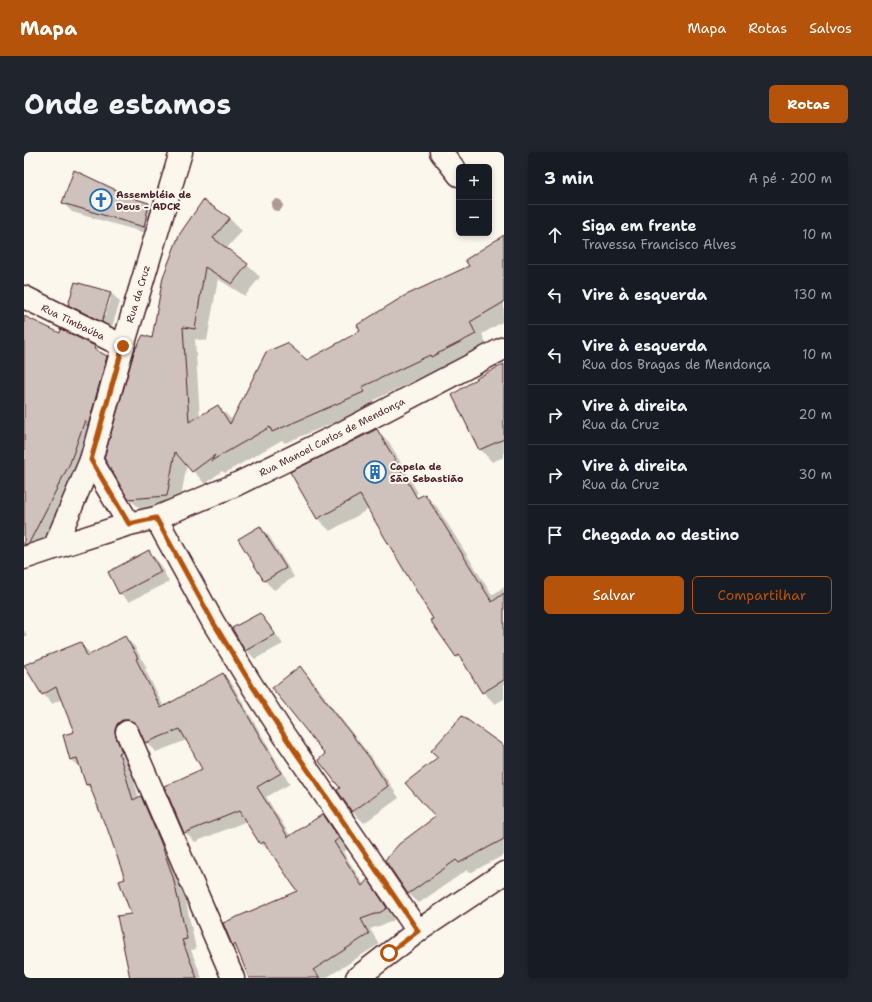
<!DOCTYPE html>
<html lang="pt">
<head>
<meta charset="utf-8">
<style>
	body { margin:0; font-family:"Shantell Sans",sans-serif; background:#20242c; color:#f1f3f6 }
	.controls { position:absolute; right:12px; top:12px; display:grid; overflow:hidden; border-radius:6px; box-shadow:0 2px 6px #0003 }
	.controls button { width:36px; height:36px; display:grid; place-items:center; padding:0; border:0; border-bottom:1px solid #363941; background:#171b24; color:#f1f3f6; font:20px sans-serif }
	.stop { position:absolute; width:12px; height:12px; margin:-9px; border:3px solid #b45309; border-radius:50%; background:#fff }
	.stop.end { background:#b45309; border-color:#fff; box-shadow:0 1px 4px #0008 }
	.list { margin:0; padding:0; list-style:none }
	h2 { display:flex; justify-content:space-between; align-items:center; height:52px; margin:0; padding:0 16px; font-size:17px }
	h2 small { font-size:13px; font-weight:400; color:#9ea1a6 }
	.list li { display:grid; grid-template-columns:26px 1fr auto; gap:12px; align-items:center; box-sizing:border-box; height:60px; padding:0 16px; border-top:1px solid #363941 }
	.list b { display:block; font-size:15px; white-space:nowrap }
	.list p { margin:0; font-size:13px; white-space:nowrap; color:#9ea1a6 }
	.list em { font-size:13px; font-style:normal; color:#9ea1a6 }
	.actions { display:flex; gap:8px; padding:12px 16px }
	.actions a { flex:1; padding:9px 0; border:1px solid #b45309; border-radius:6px; text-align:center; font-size:14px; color:#b45309 }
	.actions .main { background:#b45309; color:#fff }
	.icon { flex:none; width:22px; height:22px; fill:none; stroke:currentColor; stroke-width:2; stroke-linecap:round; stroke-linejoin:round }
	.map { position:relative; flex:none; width:480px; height:826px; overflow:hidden; border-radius:6px }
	header { display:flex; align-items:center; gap:24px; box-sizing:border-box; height:56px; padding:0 20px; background:#b45309; color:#fff }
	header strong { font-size:19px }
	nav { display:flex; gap:22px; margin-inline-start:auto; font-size:14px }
	.intro { display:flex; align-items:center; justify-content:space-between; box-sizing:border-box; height:96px; padding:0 24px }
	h1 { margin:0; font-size:28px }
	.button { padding:10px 18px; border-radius:6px; background:#b45309; color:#fff; font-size:14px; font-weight:700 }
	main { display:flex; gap:24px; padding:0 24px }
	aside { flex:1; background:#171b24; border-radius:6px; box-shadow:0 2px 6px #0003 }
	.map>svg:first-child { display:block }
	.shadow { fill:#0003 }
	.building { fill:#cfc2bc; stroke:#4a1f2b }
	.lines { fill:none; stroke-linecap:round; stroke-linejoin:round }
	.minor-casing { stroke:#4a1f2b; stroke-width:25 }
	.minor { stroke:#fbf7ec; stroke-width:22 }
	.tree { fill:#af9a98 }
	.route { stroke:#b45309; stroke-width:5 }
	.labels { text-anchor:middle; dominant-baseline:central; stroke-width:4; stroke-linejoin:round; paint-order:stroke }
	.poi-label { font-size:10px; font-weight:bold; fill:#4a1f2b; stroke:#fbf7ec; text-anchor:start }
	.street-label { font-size:10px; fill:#4a1f2b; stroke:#fbf7ec }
</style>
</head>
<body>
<header>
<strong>Mapa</strong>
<nav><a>Mapa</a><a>Rotas</a><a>Salvos</a></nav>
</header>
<div class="intro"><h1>Onde estamos</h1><a class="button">Rotas</a></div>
<main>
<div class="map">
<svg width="480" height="826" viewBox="0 0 480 826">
	<rect width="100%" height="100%" fill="#fbf7ec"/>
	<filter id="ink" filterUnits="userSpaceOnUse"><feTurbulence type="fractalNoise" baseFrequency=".025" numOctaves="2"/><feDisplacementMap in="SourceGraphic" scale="8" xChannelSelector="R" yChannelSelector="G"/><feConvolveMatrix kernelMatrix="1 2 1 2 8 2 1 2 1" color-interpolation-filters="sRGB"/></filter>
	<g filter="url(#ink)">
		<!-- shadow -->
		<g class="shadow">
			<path d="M108,47L124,52L133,61L129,83L48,60L39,51Z"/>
			<path d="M205,66L218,79L202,97L223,113L236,125L221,144L194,127L183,189L171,187L176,265L194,254L207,267L208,270L283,209L338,179L447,114L480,84V169L458,182L464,195L420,216L419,215L350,248L352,253L261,291L258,288L201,321L198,319L181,332L163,312L155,356L118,359L105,346L129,187L140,126Z"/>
			<path d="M52,131L87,141L96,150L87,178L78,173L87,146H85L76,173L54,162L45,153Z"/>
			<path d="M0,165L36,182L70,195L77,202L83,204L98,220L30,387L0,401Z"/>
			<path d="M480,213V305L468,310L456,297Z"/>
			<path d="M353,278L365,290L394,341L390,343L394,347L401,343L413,355L468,443L480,435V547L471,552L459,540L442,514L433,504L345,357L306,379L294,367L267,321Z"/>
			<path d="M236,375L245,384L270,425L250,438L241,429L216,387Z"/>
			<path d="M125,400L134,409L145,430L105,450L96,441Z"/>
			<path d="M236,463L245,472L259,492L231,507L222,498Z"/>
			<path d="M0,478L3,483L0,485Z"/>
			<path d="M101,485L111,495L123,516L121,517L140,555L198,522L208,532L266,632L242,645L267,685L299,664L309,674L325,697L319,700L340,733L344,729L353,739L372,766L367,770L346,777L355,792L302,826H226L214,797L209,793L274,740L248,700L247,701L237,691L223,669L171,690L161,680L180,617L163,588L132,600L122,590L117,578L115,577L109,578L107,610L105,611L115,646L117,645L127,655L159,736L172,797L167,798L178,826H118L102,728L84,675L82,673L69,639L62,633L58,617L47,607L51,581L38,547L28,552L19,542L56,491L66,501L67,503Z"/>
			<path d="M276,515L287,527L302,546H301L357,618L375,646L340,671L328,659L317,636Z"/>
			<path d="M480,595V703L446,721L443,718L395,751L384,741L412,665Z"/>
		</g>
		<!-- building -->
		<g class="building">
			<path d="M50,18L109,46L125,51L120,75L38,51Z"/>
			<path d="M179,48L206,66L189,86L224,112L208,132L181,115L171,177L159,175L165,270L194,253L206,272L242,200L263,191L283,208L336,179L333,173L380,144L445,114L441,108L480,83V150L446,170L452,182L407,205L406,203L338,235L340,240L248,280L246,275L187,309L191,303L168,320L151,300L143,344L104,347L80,306L110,200L119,183L128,186L139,125L155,83Z"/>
			<path d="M51,130L87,140L78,170L44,153Z"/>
			<path d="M0,164L36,181L37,177L71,194L70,197L83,204L64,274L61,268L46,311L5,391L0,393Z"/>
			<path d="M480,212V287L455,298L428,243L455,225Z"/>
			<path d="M353,277L393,346L401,342L468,450L480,441V528L458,541L435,503L432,505L406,468L409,467L345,359L336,343L293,367L266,320L317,295Z"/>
			<path d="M236,374L262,416L240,429L214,387Z"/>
			<path d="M125,398L137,420L95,442L84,420Z"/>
			<path d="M236,461L251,482L221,499L208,476Z"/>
			<path d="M101,484L114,506L112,507L137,556L199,521L257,621L233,635L264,685L299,662L315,686L310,690L338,734L344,727L363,756L357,760L337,767L345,782L289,818L296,826H225L211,792L208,793L199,771L273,739L240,690L236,692L215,659L160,681L140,634L178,617L156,577L121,591L114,575L110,570L104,568H98L93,572L91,578L92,585L98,600L95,601L109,648L117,644L137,691L149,725L163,787L158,788L173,826H106L93,764L107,762L95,729L101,727L82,673H81L65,632L62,633L53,606L46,608L39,583L50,580L32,535L18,543L0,513L57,490L63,504Z"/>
			<path d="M276,514L291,534H290L345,605L364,634L328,660L313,638L316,636L294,608L301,602L248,536Z"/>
			<path d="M438,564L480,594V687L435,711L432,708L384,742L361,708L375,692L411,665L381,631L414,605L407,599Z"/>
		</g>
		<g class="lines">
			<!-- minor casing -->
			<g class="minor-casing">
				<g id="minor">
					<path d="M417,0L435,23"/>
					<path d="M0,145L99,194"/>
					<path d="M67,308L105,372"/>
					<path d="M132,366L189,470L227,532L260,583L394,779"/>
					<path d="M30,396L67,308L99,194L157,0"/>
					<path d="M0,406L30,396L105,372L132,366L211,333L312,284L480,196"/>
					<path d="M103,580L209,826"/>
					<path d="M333,826L394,779L480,721"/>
				</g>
			</g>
			<!-- minor -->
			<use href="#minor" class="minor"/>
		</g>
		<!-- trees -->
		<circle class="tree" cx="253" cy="53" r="6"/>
	</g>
	<g class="lines" filter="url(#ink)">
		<!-- route -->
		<path class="route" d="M99,194L67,308L105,372L132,366L189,470L227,532L260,583L394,779L365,801"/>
	</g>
	<!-- icons -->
	<defs>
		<g id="church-ring" transform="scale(1.15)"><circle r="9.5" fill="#fbf7ec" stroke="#1f6fb2" stroke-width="1.5"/><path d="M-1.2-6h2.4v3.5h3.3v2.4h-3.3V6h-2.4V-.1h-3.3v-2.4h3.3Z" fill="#1f6fb2"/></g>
		<g id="building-ring" transform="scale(1.15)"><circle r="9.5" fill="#fbf7ec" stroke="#1f6fb2" stroke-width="1.5"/><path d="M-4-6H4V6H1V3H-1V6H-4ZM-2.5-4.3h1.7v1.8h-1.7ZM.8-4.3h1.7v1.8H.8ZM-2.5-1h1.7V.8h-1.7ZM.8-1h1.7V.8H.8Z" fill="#1f6fb2"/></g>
	</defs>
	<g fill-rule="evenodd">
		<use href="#church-ring" x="77" y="48"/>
		<use href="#building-ring" x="351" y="320"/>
	</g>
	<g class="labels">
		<!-- poi labels -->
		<g class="poi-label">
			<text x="92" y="42">Assembléia de<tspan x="92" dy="12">Deus - ADCR</tspan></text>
			<text x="366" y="314">Capela de<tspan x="366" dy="12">São Sebastião</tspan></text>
		</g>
		<!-- street labels -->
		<g class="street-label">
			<text transform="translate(114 142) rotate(-73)">Rua da Cruz</text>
			<text transform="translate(49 170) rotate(26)">Rua Timbaúba</text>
			<text transform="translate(308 285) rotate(-27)">Rua Manoel Carlos de Mendonça</text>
		</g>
	</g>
</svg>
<div class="controls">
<button>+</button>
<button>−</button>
</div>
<div class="stop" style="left:365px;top:801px"></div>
<div class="stop end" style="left:99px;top:194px"></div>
</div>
<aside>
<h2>3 min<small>A pé · 200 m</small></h2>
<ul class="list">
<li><svg class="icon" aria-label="ahead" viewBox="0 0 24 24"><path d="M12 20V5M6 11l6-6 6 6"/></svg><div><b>Siga em frente</b><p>Travessa Francisco Alves</p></div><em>10 m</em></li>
<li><svg class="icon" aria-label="left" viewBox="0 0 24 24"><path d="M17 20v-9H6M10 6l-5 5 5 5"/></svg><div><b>Vire à esquerda</b></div><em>130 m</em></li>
<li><svg class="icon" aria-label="left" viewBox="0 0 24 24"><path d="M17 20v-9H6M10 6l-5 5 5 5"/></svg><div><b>Vire à esquerda</b><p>Rua dos Bragas de Mendonça</p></div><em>10 m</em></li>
<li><svg class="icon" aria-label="right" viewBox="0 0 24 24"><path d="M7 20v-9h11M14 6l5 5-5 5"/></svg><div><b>Vire à direita</b><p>Rua da Cruz</p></div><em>20 m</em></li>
<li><svg class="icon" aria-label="right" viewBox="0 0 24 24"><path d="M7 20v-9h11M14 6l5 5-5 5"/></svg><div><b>Vire à direita</b><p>Rua da Cruz</p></div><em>30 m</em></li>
<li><svg class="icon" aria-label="arrive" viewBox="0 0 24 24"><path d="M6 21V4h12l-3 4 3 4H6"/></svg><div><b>Chegada ao destino</b></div></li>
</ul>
<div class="actions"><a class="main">Salvar</a><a>Compartilhar</a></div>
</aside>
</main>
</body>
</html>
